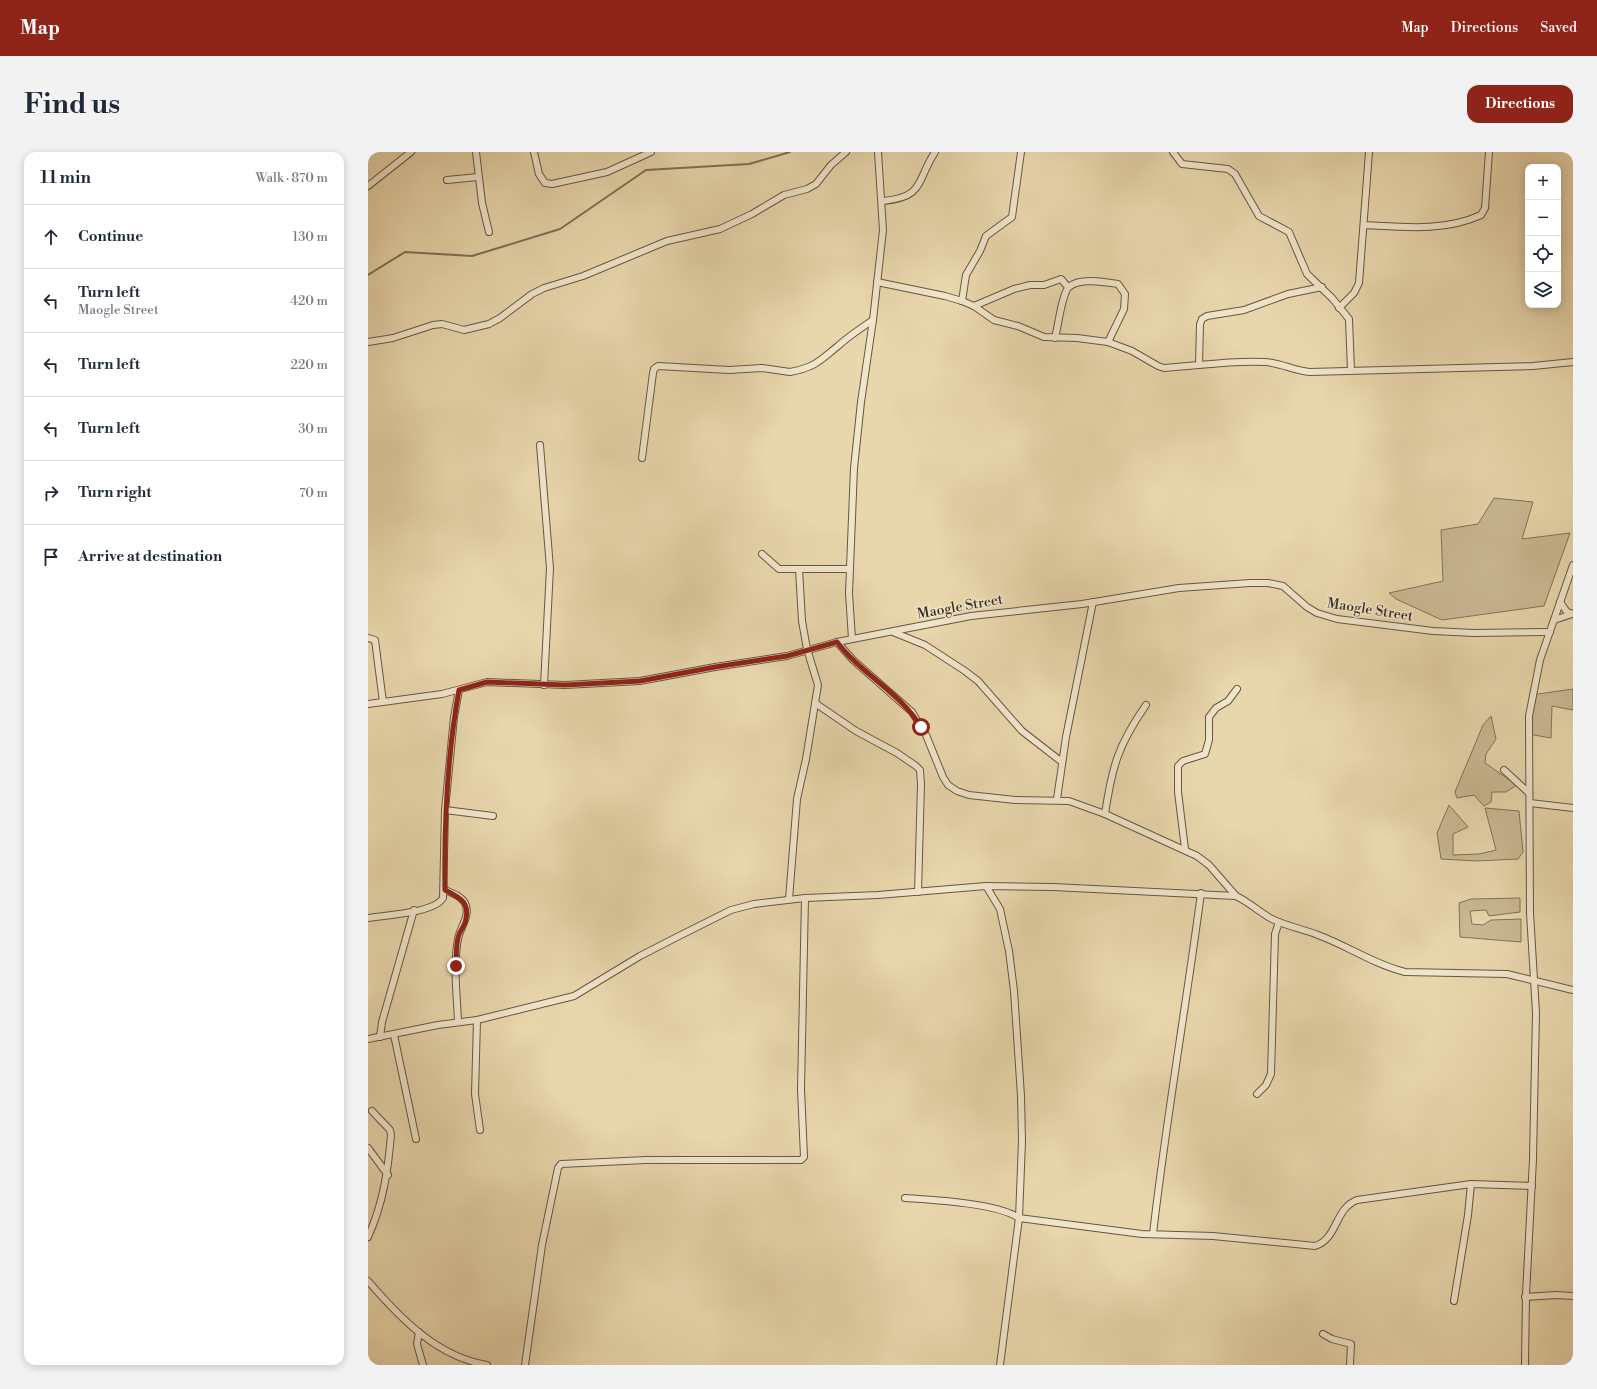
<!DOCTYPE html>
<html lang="en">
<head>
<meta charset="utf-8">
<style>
	body { margin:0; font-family:"Libre Bodoni",serif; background:#f2f2f3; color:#1f2937 }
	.controls { position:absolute; right:12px; top:12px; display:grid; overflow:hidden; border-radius:8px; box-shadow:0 2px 10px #0003 }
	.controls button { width:36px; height:36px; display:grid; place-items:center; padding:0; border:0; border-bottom:1px solid #e0e1e3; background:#fff; color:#1f2937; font:20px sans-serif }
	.stop { position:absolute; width:12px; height:12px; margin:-9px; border:3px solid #8f2418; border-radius:50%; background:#fff }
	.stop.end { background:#8f2418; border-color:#fff; box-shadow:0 1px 4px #0008 }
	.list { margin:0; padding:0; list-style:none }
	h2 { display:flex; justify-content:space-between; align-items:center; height:52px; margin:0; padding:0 16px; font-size:17px }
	h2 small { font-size:13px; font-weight:400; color:#747a83 }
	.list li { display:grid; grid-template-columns:26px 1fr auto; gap:12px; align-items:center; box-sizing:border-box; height:64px; padding:0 16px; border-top:1px solid #e0e1e3 }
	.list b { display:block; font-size:15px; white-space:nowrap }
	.list p { margin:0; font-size:13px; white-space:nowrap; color:#747a83 }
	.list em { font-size:13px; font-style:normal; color:#747a83 }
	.icon { flex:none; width:22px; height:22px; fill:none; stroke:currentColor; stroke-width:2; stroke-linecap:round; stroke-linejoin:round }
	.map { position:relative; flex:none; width:1205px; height:1213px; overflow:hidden; border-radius:12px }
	header { display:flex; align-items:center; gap:24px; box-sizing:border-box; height:56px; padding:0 20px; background:#8f2418; color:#fff }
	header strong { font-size:19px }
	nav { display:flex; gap:22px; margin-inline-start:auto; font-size:14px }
	.intro { display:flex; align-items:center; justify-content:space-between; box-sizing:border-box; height:96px; padding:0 24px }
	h1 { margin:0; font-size:28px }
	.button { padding:10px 18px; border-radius:12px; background:#8f2418; color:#fff; font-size:14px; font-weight:700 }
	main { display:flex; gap:24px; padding:0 24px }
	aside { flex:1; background:#fff; border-radius:12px; box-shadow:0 2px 10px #0003 }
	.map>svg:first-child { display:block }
	.green { fill:#cab994; stroke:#82735a }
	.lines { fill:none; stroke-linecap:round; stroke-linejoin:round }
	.stream { stroke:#7f7058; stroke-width:2 }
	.street-casing { stroke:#665744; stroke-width:8 }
	.street { stroke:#f0e4c9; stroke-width:6 }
	.route { stroke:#8f2418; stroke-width:5 }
	.labels { text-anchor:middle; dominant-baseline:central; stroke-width:3; stroke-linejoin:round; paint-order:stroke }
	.street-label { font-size:14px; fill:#3a2d21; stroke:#f0e4c9 }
</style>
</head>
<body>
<header>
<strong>Map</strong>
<nav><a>Map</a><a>Directions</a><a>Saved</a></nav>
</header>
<div class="intro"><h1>Find us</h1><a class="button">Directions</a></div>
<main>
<aside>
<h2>11 min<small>Walk · 870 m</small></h2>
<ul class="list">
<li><svg class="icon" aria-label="ahead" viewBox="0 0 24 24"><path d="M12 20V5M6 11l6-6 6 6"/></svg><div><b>Continue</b></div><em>130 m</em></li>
<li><svg class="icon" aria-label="left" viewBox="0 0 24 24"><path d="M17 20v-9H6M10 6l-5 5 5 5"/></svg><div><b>Turn left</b><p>Maogle Street</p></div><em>420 m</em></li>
<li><svg class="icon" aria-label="left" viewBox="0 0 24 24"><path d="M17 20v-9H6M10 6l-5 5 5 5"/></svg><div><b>Turn left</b></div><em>220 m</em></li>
<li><svg class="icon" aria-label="left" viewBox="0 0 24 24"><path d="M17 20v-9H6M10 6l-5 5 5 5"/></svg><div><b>Turn left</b></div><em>30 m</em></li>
<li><svg class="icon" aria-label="right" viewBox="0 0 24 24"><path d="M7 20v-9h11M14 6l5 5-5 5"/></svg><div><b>Turn right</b></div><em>70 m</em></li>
<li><svg class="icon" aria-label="arrive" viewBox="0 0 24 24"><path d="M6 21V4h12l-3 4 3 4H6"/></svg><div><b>Arrive at destination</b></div></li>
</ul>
</aside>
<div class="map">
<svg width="1205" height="1213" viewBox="0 0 1205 1213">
	<rect width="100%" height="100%" fill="#e8d6ac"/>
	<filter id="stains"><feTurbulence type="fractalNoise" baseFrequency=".005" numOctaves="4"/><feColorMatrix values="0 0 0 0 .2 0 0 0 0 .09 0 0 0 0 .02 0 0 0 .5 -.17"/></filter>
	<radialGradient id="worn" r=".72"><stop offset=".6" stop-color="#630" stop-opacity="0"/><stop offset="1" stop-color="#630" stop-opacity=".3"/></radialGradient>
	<!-- green -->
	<g class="green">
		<path d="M1126,346L1165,350L1154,387L1202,381L1176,454L1074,468L1028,447L1021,441L1075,429L1073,378L1110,372Z"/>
		<path d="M1205,537V558L1184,554L1183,586L1160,582L1163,543Z"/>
		<path d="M1123,564L1128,587L1118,602L1117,611L1149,633L1138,640H1124L1123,650L1116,654L1106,643L1089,646L1087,640L1115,573Z"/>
		<path d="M1081,653L1100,675L1085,682V703L1111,702L1128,698L1117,656L1151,659L1155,700L1150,707L1109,709L1073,707L1069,681Z"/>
		<path d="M1152,746V760L1121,764L1118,758L1102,759L1104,772L1115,773L1123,768L1153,767V790L1092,785L1091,751L1103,747Z"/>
	</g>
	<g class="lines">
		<!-- stream -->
		<path class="stream" d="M0,123L37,100L104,104L192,77L278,18L381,12L422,0"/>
		<!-- street casing -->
		<g class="street-casing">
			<g id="street">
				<path d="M108,0L114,51L121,80"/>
				<path d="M166,0L171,22L177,31L184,32L239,20L283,0"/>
				<path d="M805,0L814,12L860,17L867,22L891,64L921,80L939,122L964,146L981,167L983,219"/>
				<path d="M79,28L110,25"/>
				<path d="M0,34L43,0"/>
				<path d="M515,49C557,45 548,29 567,0"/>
				<path d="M996,73C1035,75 1076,80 1113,63L1117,56L1121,0"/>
				<path d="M509,130L577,144L594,149L606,154L626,168L650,174L676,185L709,186L740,190L764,199L790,214L796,216C830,214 863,208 897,210C913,211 927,219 942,220L1165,214L1205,210"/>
				<path d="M594,149L598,123L612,99L618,84L644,65L653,0"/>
				<path d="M606,154L646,137L662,133H676L693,127L700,135"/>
				<path d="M971,156L986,141L991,131L1001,0"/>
				<path d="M687,186C690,175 694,141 701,135C711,125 738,130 750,132L757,142L756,157L740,190"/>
				<path d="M0,190L25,186L65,173L74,172L96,178L121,172L132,166L164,142L176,136L215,124L299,89L352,77L384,62L416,43L439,37L448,32L463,13L478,0"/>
				<path d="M831,213L832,172L834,167L839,164L876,158L920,142L954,135"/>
				<path d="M172,293L182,416L176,533"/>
				<path d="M274,306L285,221L286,217L290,214L361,218L394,216L422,220C448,215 451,209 470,194C481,184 493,176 505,168"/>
				<path d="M394,402L411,417H482"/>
				<path d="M1192,450L1199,460L1205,462"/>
				<path d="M1186,468L1204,462"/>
				<path d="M525,480L557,493L597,519L610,529L654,579L694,610"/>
				<path d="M0,486L7,488L15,550"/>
				<path d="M484,487L481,441L486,316L493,250L505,168L515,78L510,0"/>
				<path d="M469,490L485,508L544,560L558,583L575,625L580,633L589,639L601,643L647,648L701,649L737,662L829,704L841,713L868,744"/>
				<path d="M447,551L488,579L529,601L548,614L552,618L553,632L550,740"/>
				<path d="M0,552L74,542L119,530L197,533L272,529L347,515L419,504L469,490L603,464L714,452L811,436L882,431H900L915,434L939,455L949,461L969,467L1065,479L1106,481L1182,480"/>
				<path d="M1136,618L1161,641"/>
				<path d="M689,647L698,585L725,450"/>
				<path d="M1162,651L1205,656"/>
				<path d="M77,658L125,664"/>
				<path d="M737,662C744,615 750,593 778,553"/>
				<path d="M817,697L810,640V614L815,609L837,602L841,588V565L848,556L860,549L869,537"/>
				<path d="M618,734L632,757L641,799L646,839L653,944L654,989L651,1066L632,1213"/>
				<path d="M77,738C84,741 93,744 97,751C103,764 92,775 90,787C85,813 89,843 90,870"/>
				<path d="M421,747L429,647L438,607L450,533L439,497L434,469L431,417"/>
				<path d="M0,766C18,763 66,761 75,746L77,658L86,565L91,538"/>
				<path d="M109,868L107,942L112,978"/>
				<path d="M26,883L48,987"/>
				<path d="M12,885L14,870L46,758"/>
				<path d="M0,887L70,873L109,868L206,844L272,804L307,786L363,758L386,752L437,746L510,743L618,734L685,735L868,744C881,750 891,760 904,767C918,774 935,777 950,783C980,794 1005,812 1037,820L1139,822L1205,838"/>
				<path d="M889,942L898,933L903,922L907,782L911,770"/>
				<path d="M0,996L20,1023"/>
				<path d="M537,1046C565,1048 629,1051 651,1066L774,1082L845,1084L947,1094C970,1087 966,1057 989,1048L1103,1032L1164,1034"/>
				<path d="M785,1082C798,968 818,855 833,741"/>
				<path d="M0,1085C15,1052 20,1019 23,983L22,978L4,959"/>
				<path d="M0,1129C32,1166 69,1205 119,1213"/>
				<path d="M1157,1145L1188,1143L1205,1144"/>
				<path d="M1086,1149L1100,1063L1103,1032"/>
				<path d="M51,1180L49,1192L55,1213"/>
				<path d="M955,1182L964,1187L983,1192L982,1213"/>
				<path d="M157,1213L174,1093L190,1016L193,1012L278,1008H433L436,1005L433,937L437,746"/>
				<path d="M1157,1213L1158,1143L1165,1007L1168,861L1162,761L1161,564L1172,508L1205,413"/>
			</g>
		</g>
		<!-- street -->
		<use href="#street" class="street"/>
	</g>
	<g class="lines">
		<!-- route -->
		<path class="route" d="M88,814C88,804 88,795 90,786C91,780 95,776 97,771C103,751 93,746 77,738C76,671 79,604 91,538L119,530L197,533L272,529L347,515L419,504L469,490C493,522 532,540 553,575"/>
	</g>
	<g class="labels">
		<!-- street labels -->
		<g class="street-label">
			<text transform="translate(592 455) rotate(-10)">Maogle Street</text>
			<text transform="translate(1002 458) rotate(9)">Maogle Street</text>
		</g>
	</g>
	<rect width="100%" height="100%" filter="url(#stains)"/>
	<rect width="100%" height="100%" fill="url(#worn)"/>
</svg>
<div class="controls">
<button>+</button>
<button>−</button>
<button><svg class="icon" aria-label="locate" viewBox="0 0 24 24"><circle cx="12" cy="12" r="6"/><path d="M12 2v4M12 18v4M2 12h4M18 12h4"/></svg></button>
<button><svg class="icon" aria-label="layers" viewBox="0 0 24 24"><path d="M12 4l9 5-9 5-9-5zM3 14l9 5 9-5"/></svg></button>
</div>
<div class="stop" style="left:553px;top:575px"></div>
<div class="stop end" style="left:88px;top:814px"></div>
</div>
</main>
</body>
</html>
